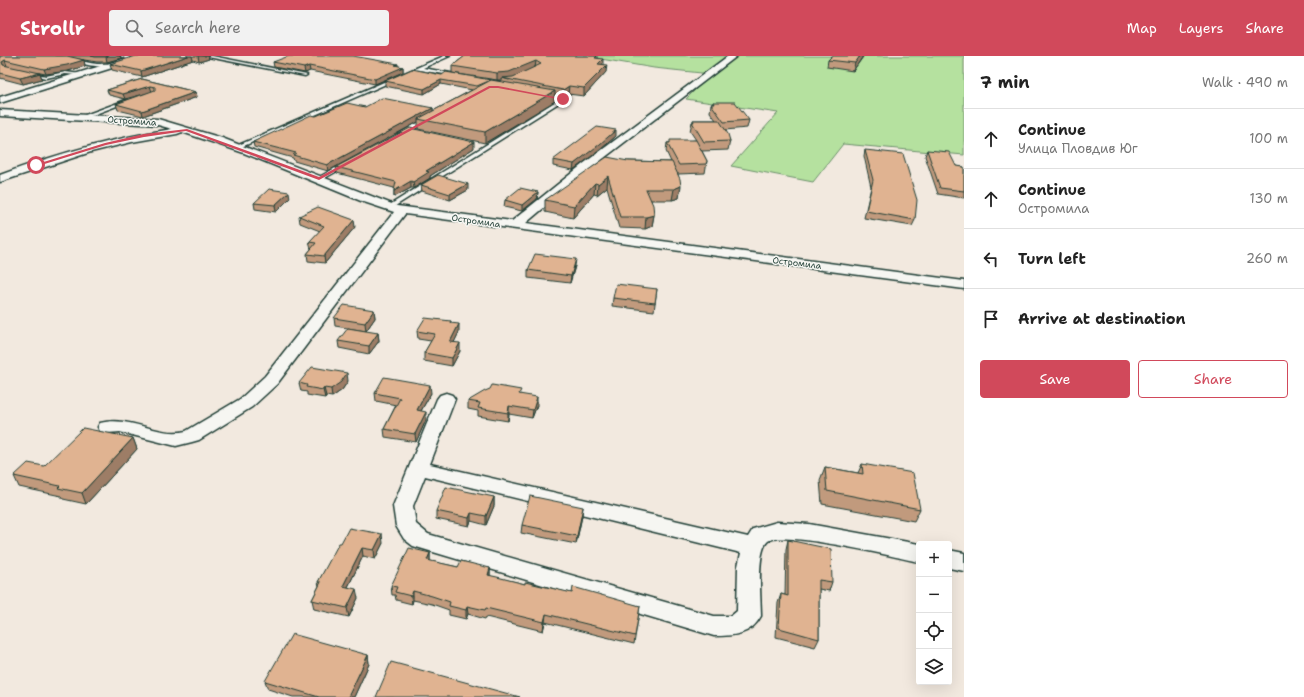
<!DOCTYPE html>
<html lang="en">
<head>
<meta charset="utf-8">
<style>
	body { margin:0; font-family:"Shantell Sans",sans-serif; background:#f2f2f2; color:#222 }
	.controls { position:absolute; right:12px; bottom:12px; display:grid; overflow:hidden; border-radius:4px; box-shadow:0 4px 16px #0002 }
	.controls button { width:36px; height:36px; display:grid; place-items:center; padding:0; border:0; border-bottom:1px solid #e0e0e0; background:#fff; color:#222; font:20px sans-serif }
	.stop { position:absolute; width:12px; height:12px; margin:-9px; border:3px solid #d1495b; border-radius:50%; background:#fff }
	.stop.end { background:#d1495b; border-color:#fff; box-shadow:0 1px 4px #0008 }
	.list { margin:0; padding:0; list-style:none }
	h2 { display:flex; justify-content:space-between; align-items:center; height:52px; margin:0; padding:0 16px; font-size:17px }
	h2 small { font-size:13px; font-weight:400; color:#767676 }
	.list li { display:grid; grid-template-columns:26px 1fr auto; gap:12px; align-items:center; box-sizing:border-box; height:60px; padding:0 16px; border-top:1px solid #e0e0e0 }
	.list b { display:block; font-size:15px; white-space:nowrap }
	.list p { margin:0; font-size:13px; white-space:nowrap; color:#767676 }
	.list em { font-size:13px; font-style:normal; color:#767676 }
	.actions { display:flex; gap:8px; padding:12px 16px }
	.actions a { flex:1; padding:9px 0; border:1px solid #d1495b; border-radius:4px; text-align:center; font-size:14px; color:#d1495b }
	.actions .main { background:#d1495b; color:#fff }
	.icon { flex:none; width:22px; height:22px; fill:none; stroke:currentColor; stroke-width:2; stroke-linecap:round; stroke-linejoin:round }
	.map { position:relative; flex:none; width:964px; height:641px; overflow:hidden }
	header { display:flex; align-items:center; gap:24px; box-sizing:border-box; height:56px; padding:0 20px; background:#d1495b; color:#fff }
	header strong { font-size:19px }
	nav { display:flex; gap:22px; margin-inline-start:auto; font-size:14px }
	.search { width:280px; height:36px; background:#f2f2f2; display:flex; align-items:center; gap:10px; box-sizing:border-box; padding:0 14px; border-radius:4px; color:#767676; font-size:15px }
	main { display:flex }
	aside { flex:1; background:#fff }
	.map>svg:first-child { display:block }
	.green { fill:#b5e19f; stroke:#6a8f6a }
	.lines { fill:none; stroke-linecap:round; stroke-linejoin:round }
	.service-casing { stroke:#1f3d34; stroke-width:3 }
	.minor-casing { stroke:#1f3d34; stroke-width:3 }
	.service { fill:#f6f6f2; fill-rule:evenodd }
	.minor { fill:#f6f6f2; fill-rule:evenodd }
	.wall { fill:#c19a7d; stroke:#1f3d34 }
	.shaded-wall { fill:#9d7d66; stroke:#1f3d34 }
	.building { fill:#e0b391; stroke:#1f3d34 }
	.route { fill:#d1495b }
	.labels { text-anchor:middle; dominant-baseline:central; stroke-width:3; stroke-linejoin:round; paint-order:stroke }
	.far-street-label { font-size:9px; fill:#1f3d34; stroke:#f6f6f2 }
</style>
</head>
<body>
<header>
<strong>Strollr</strong>
<div class="search"><svg class="icon" aria-label="search" viewBox="0 0 24 24"><circle cx="10" cy="10" r="6"/><path d="M15 15l6 6"/></svg>Search here</div>
<nav><a>Map</a><a>Layers</a><a>Share</a></nav>
</header>
<main>
<div class="map">
<svg width="964" height="641" viewBox="0 0 964 641">
	<rect width="100%" height="100%" fill="#f2e9df"/>
	<filter id="ink" filterUnits="userSpaceOnUse"><feTurbulence type="fractalNoise" baseFrequency=".025" numOctaves="2"/><feDisplacementMap in="SourceGraphic" scale="8" xChannelSelector="R" yChannelSelector="G"/><feConvolveMatrix kernelMatrix="1 2 1 2 8 2 1 2 1" color-interpolation-filters="sRGB"/></filter>
	<g filter="url(#ink)">
		<!-- green -->
		<path class="green" d="M583,0H964V99L843,88L813,126L731,110L778,57L686,43L711,18L654,12Z"/>
		<g class="lines">
			<!-- service casing -->
			<g class="service-casing">
				<g id="service">
					<path d="M56,0C70,0 83,7 97,8C102,8 108,7 112,9C102,14 66,5 56,0Z"/>
					<path d="M119,0H126L134,3L132,4Z"/>
					<path d="M203,0H212L307,19L305,20Z"/>
					<path d="M444,0H450L423,12L456,18L458,20L418,14L239,92L234,91Z"/>
					<path d="M29,16L46,20L65,16L81,18L79,19L65,18L46,22L27,18Z"/>
					<path d="M542,39L565,43L392,152H388V150L558,44L542,41Z"/>
					<path d="M126,44L130,45L82,63L77,62Z"/>
					<path d="M426,62L431,63L403,79L398,78Z"/>
					<path d="M346,106L348,107V109L321,124L316,123Z"/>
				</g>
			</g>
			<!-- minor casing -->
			<g class="minor-casing">
				<g id="minor">
					<path d="M133,0H145L144,2L0,47V41Z"/>
					<path d="M728,0H737L591,112L526,167L964,225V233L405,158L277,328L252,351L199,384L192,386L176,390L120,376L107,377L100,375L98,371L100,367C131,359 158,382 186,375L240,343L265,320L394,156L361,145L244,97L182,76L177,78L132,86L91,96L0,126V119C56,98 113,82 172,73L158,69L0,60V54L158,63L222,82L397,150L512,165L583,108Z"/>
					<path d="M446,337L452,339L455,343L430,408L748,481L753,473L777,466L809,468L919,488V506C897,501 782,474 768,485C756,495 761,544 761,560C751,579 733,580 714,580L413,490L404,483L396,470L393,450L437,343L440,339ZM425,420L741,497L738,510L737,555L731,560H714L428,478L416,468L413,450Z"/>
					<path d="M949,494L964,497V515L949,512Z"/>
				</g>
			</g>
			<!-- service -->
			<use href="#service" class="service"/>
			<!-- minor -->
			<use href="#minor" class="minor"/>
		</g>
		<!-- wall -->
		<g class="wall">
			<path d="M0,0H120L121,2L107,6H97L78,3L84,4L85,10L68,15L46,18L40,17L42,23L23,28L0,22Z"/>
			<path d="M136,0H208L209,3L199,6L193,4L142,21L112,14L110,8Z"/>
			<path d="M465,0H597V2L603,9L606,16L584,40L568,38L563,41L555,40V45L485,87L418,73V66L328,115L294,105L293,102L254,91L253,86L316,60L365,51L433,52V55L472,34L441,28L424,38L385,30V25L442,19L502,25V24H497L452,17V10Z"/>
			<path d="M863,1L853,15L827,11L828,4Z"/>
			<path d="M273,6L398,10L403,11V16L375,28L310,15L305,17L274,11Z"/>
			<path d="M142,23L196,36L197,41L143,60L118,54L116,48L149,36L125,43L109,39L107,34Z"/>
			<path d="M713,46L749,64L747,72L725,74L730,85L728,94L702,95L707,105L705,117L678,118L679,142L672,144H651L654,159L652,170L645,173L619,172L607,131L597,139L594,138L573,162L545,156V144L628,105L671,106L666,95L667,87L696,84L690,75L692,66H693V64H716L710,56L711,48H713Z"/>
			<path d="M616,80L600,94L573,114L553,110V104Z"/>
			<path d="M474,92L430,120V122L414,132H411L394,141V132L337,117L336,111Z"/>
			<path d="M865,94L915,164L912,170L864,162L871,131L864,100Z"/>
			<path d="M927,94L956,110L964,111V142L938,138L925,100Z"/>
			<path d="M421,129L468,134L450,144L422,135Z"/>
			<path d="M538,136L537,143L522,155L504,151L505,144Z"/>
			<path d="M290,142L276,156L255,153L254,147Z"/>
			<path d="M299,160L355,171L325,207L308,205L307,198L311,193L309,186L320,175L300,167Z"/>
			<path d="M575,210L570,227L528,222V214Z"/>
			<path d="M657,233L654,255L612,250L613,242Z"/>
			<path d="M374,254L375,262L366,275L335,270L334,262Z"/>
			<path d="M451,265V267L459,276L454,286L460,295L452,310L424,305V297L431,285L418,283L417,275Z"/>
			<path d="M378,277L379,285L369,298L339,292L338,285Z"/>
			<path d="M348,325L342,334L332,341L326,340L325,342L307,339V336L301,335L299,327Z"/>
			<path d="M375,337H431L421,355L426,364L416,386L385,381L384,373L396,349L376,345Z"/>
			<path d="M520,338L537,349L532,362L509,358L508,365L478,360V355L468,353V345Z"/>
			<path d="M133,382L137,393L86,448L63,443L61,440L19,431L14,420Z"/>
			<path d="M862,408L920,453L914,465L822,448L820,424L825,411L858,417Z"/>
			<path d="M494,441V450L486,469L471,465L469,470L436,463V455Z"/>
			<path d="M582,460L576,488L521,477L522,469Z"/>
			<path d="M788,484L832,526L829,535L819,533V583L815,591L776,581L778,547L781,538L785,539L786,493Z"/>
			<path d="M341,487H383L375,503L363,500L348,531L358,542L349,561L314,553L312,544L319,530L318,526Z"/>
			<path d="M430,497V505L458,511L490,512V520L525,528L572,537L640,550L634,588L545,566L543,575L486,561L485,563L468,558L466,563L449,559V554L432,548L413,544L412,548L396,544L395,539H392L391,530Z"/>
			<path d="M368,599L369,608L354,641H293L268,633L265,625Z"/>
		</g>
		<!-- shaded-wall -->
		<g class="shaded-wall">
			<path d="M108,0H120L121,2L107,6L106,1Z"/>
			<path d="M188,0H192L193,4L142,21L141,15Z"/>
			<path d="M198,0H208L209,3L199,6Z"/>
			<path d="M860,0H863L853,15L855,7Z"/>
			<path d="M603,3V10L598,8Z"/>
			<path d="M5,4L7,10L4,12L2,6Z"/>
			<path d="M84,4L85,10L68,15L46,18L44,13Z"/>
			<path d="M536,5L535,12L509,24L502,22V24H497V17Z"/>
			<path d="M398,8V13L403,11V16L375,28V23L395,9Z"/>
			<path d="M607,9L606,16L584,40V32Z"/>
			<path d="M309,10L310,15L305,17L304,12Z"/>
			<path d="M40,17L42,23L23,28L20,22Z"/>
			<path d="M441,24V28L424,38V33Z"/>
			<path d="M150,30L152,36L125,43L123,38Z"/>
			<path d="M569,30L568,38L563,41V34Z"/>
			<path d="M555,35V45L485,87V76Z"/>
			<path d="M196,36L197,41L143,60L142,55Z"/>
			<path d="M433,52V58L418,63V66L328,115L327,109Z"/>
			<path d="M616,74V80L600,94L573,114L574,108Z"/>
			<path d="M474,86V92L430,120V122L414,132L413,126L426,115Z"/>
			<path d="M608,120L607,131L597,139L598,128Z"/>
			<path d="M411,125V132L394,141V135Z"/>
			<path d="M595,127L594,138L573,162L574,150Z"/>
			<path d="M468,128V134L450,144V138Z"/>
			<path d="M681,130L679,142L672,144L674,133Z"/>
			<path d="M289,136L290,142L276,156L275,149Z"/>
			<path d="M538,136L537,143L522,155V149Z"/>
			<path d="M654,159L652,170L645,173L646,161Z"/>
			<path d="M354,164L355,171L325,207L324,200Z"/>
			<path d="M576,203L575,210L570,227L571,220Z"/>
			<path d="M374,254L375,262L366,275L365,267Z"/>
			<path d="M459,268V276L451,293L450,286Z"/>
			<path d="M378,277L379,285L369,298V290Z"/>
			<path d="M460,287V295L452,310V302Z"/>
			<path d="M347,317L348,325L342,334L332,341L331,333Z"/>
			<path d="M430,329L431,337L417,362V354Z"/>
			<path d="M324,332L326,340L325,342L323,334Z"/>
			<path d="M537,341V349L532,362L533,354Z"/>
			<path d="M509,350V358L508,365V357Z"/>
			<path d="M426,356V364L416,386L415,378Z"/>
			<path d="M133,382L137,393L86,448L82,437Z"/>
			<path d="M494,441V450L486,469V460Z"/>
			<path d="M583,451L582,460L576,488L577,480Z"/>
			<path d="M471,457V465L469,470V462Z"/>
			<path d="M382,478L383,487L375,503L374,494Z"/>
			<path d="M362,492L363,500L344,539L343,530Z"/>
			<path d="M430,497V506L427,504Z"/>
			<path d="M490,512V520L488,519Z"/>
			<path d="M356,533L358,542L349,561L347,552Z"/>
			<path d="M413,535V544L412,548L411,540Z"/>
			<path d="M467,550L468,558L466,563V554Z"/>
			<path d="M546,558L545,566L543,575L544,566Z"/>
			<path d="M368,599L369,608L354,641H348Z"/>
		</g>
		<!-- building -->
		<g class="building">
			<path d="M0,0H67L84,4L67,9L44,13L5,4L2,6L3,9L40,17L20,22L0,17Z"/>
			<path d="M91,0H108L106,1H95Z"/>
			<path d="M136,0H188L141,15L110,8Z"/>
			<path d="M289,0H353L398,8L395,9L403,11L375,23L309,10L304,12L273,6Z"/>
			<path d="M465,0H597L595,2L603,3L598,8L607,9L584,32L569,30L563,34L502,22L513,21L541,8L536,5L509,16L497,17L452,10Z"/>
			<path d="M832,0H860L855,7L828,4Z"/>
			<path d="M412,13L442,19L446,16L491,24L477,30L441,24L424,33L385,25Z"/>
			<path d="M142,23L196,36L142,55L116,48L155,34V31L150,30L123,38L107,34Z"/>
			<path d="M491,24L555,35L485,76L418,63Z"/>
			<path d="M382,42L433,52L327,109L293,99L296,97L253,86L311,59L316,60L347,47L365,51Z"/>
			<path d="M713,46H735L749,64L724,66L711,48H714Z"/>
			<path d="M693,64H719L728,78L730,85L704,86L692,66H694Z"/>
			<path d="M597,71L616,74L600,88L574,108L553,104Z"/>
			<path d="M410,72L474,86L426,115L429,116L413,126L411,125L394,135L396,126L336,111Z"/>
			<path d="M670,84H696L707,105L706,108L679,109L667,87H670Z"/>
			<path d="M865,94L903,98L917,144L915,164L866,155L873,124Z"/>
			<path d="M927,94L949,96L956,110L964,111V135L940,132Z"/>
			<path d="M607,101L628,105L672,106L680,123L681,130L674,133H646L653,149L654,159L646,161H620L608,120L598,128L595,127L574,150L545,144Z"/>
			<path d="M438,119L468,128L450,138L421,129Z"/>
			<path d="M520,132L538,136L522,149L505,144Z"/>
			<path d="M269,133L289,136L275,149L254,147Z"/>
			<path d="M318,151L354,164L324,200L307,198L316,187L309,186L324,170L299,160Z"/>
			<path d="M535,198L576,203L571,220L528,214Z"/>
			<path d="M616,228L657,233L655,247L613,242Z"/>
			<path d="M344,249L374,254L365,267L334,262Z"/>
			<path d="M425,262L451,265L450,267L459,268L450,286L460,287L452,302L424,297L435,278L417,275Z"/>
			<path d="M348,272L378,277L369,290L338,285Z"/>
			<path d="M312,311L347,317L341,326L331,333L324,332L323,334L306,331L307,329L299,327Z"/>
			<path d="M384,321L430,329L417,354L426,356L415,378L384,373L400,342L375,337Z"/>
			<path d="M492,329L521,334L519,338L537,341L533,354L509,350L508,357L478,352L480,347L468,345L485,335L490,333Z"/>
			<path d="M83,372L133,382L82,437L58,432L60,430L14,420L28,407L44,410Z"/>
			<path d="M862,408L913,417L920,453L827,435L825,411L863,418Z"/>
			<path d="M446,431L494,441L486,460L471,457L469,462L436,455Z"/>
			<path d="M530,440L583,451L577,480L522,469Z"/>
			<path d="M349,472L382,478L374,494L362,492L343,530L356,533L347,552L312,544L321,526H318L339,487H341Z"/>
			<path d="M788,484L831,493L832,526L819,524V583L779,572L781,538L788,540Z"/>
			<path d="M409,492L430,497L427,504L458,511L461,505L490,512L488,519L497,521L525,528V526L572,537L573,531L640,550L635,580L546,558L544,566L486,552L485,554L467,550L466,554L449,550L450,546L432,540L413,535L411,540L395,536L397,531L391,530Z"/>
			<path d="M292,578L368,599L348,641H319L265,625Z"/>
			<path d="M391,606L520,641H376Z"/>
		</g>
	</g>
	<!-- route -->
	<path class="route" d="M489,30H498L565,43L563,44L498,32H490L319,124L186,75L144,81L106,89L38,110L34,109L105,87L144,78L187,73L319,121Z"/>
	<g class="labels">
		<!-- far-street labels -->
		<g class="far-street-label">
			<text transform="translate(132 65) rotate(4)">Остромила</text>
			<text transform="translate(476 165) rotate(8)">Остромила</text>
			<text transform="translate(797 207) rotate(7)">Остромила</text>
		</g>
	</g>
</svg>
<div class="controls">
<button>+</button>
<button>−</button>
<button><svg class="icon" aria-label="locate" viewBox="0 0 24 24"><circle cx="12" cy="12" r="6"/><path d="M12 2v4M12 18v4M2 12h4M18 12h4"/></svg></button>
<button><svg class="icon" aria-label="layers" viewBox="0 0 24 24"><path d="M12 4l9 5-9 5-9-5zM3 14l9 5 9-5"/></svg></button>
</div>
<div class="stop" style="left:36px;top:109px"></div>
<div class="stop end" style="left:563px;top:43px"></div>
</div>
<aside>
<h2>7 min<small>Walk · 490 m</small></h2>
<ul class="list">
<li><svg class="icon" aria-label="ahead" viewBox="0 0 24 24"><path d="M12 20V5M6 11l6-6 6 6"/></svg><div><b>Continue</b><p>Улица Пловдив Юг</p></div><em>100 m</em></li>
<li><svg class="icon" aria-label="ahead" viewBox="0 0 24 24"><path d="M12 20V5M6 11l6-6 6 6"/></svg><div><b>Continue</b><p>Остромила</p></div><em>130 m</em></li>
<li><svg class="icon" aria-label="left" viewBox="0 0 24 24"><path d="M17 20v-9H6M10 6l-5 5 5 5"/></svg><div><b>Turn left</b></div><em>260 m</em></li>
<li><svg class="icon" aria-label="arrive" viewBox="0 0 24 24"><path d="M6 21V4h12l-3 4 3 4H6"/></svg><div><b>Arrive at destination</b></div></li>
</ul>
<div class="actions"><a class="main">Save</a><a>Share</a></div>
</aside>
</main>
</body>
</html>
